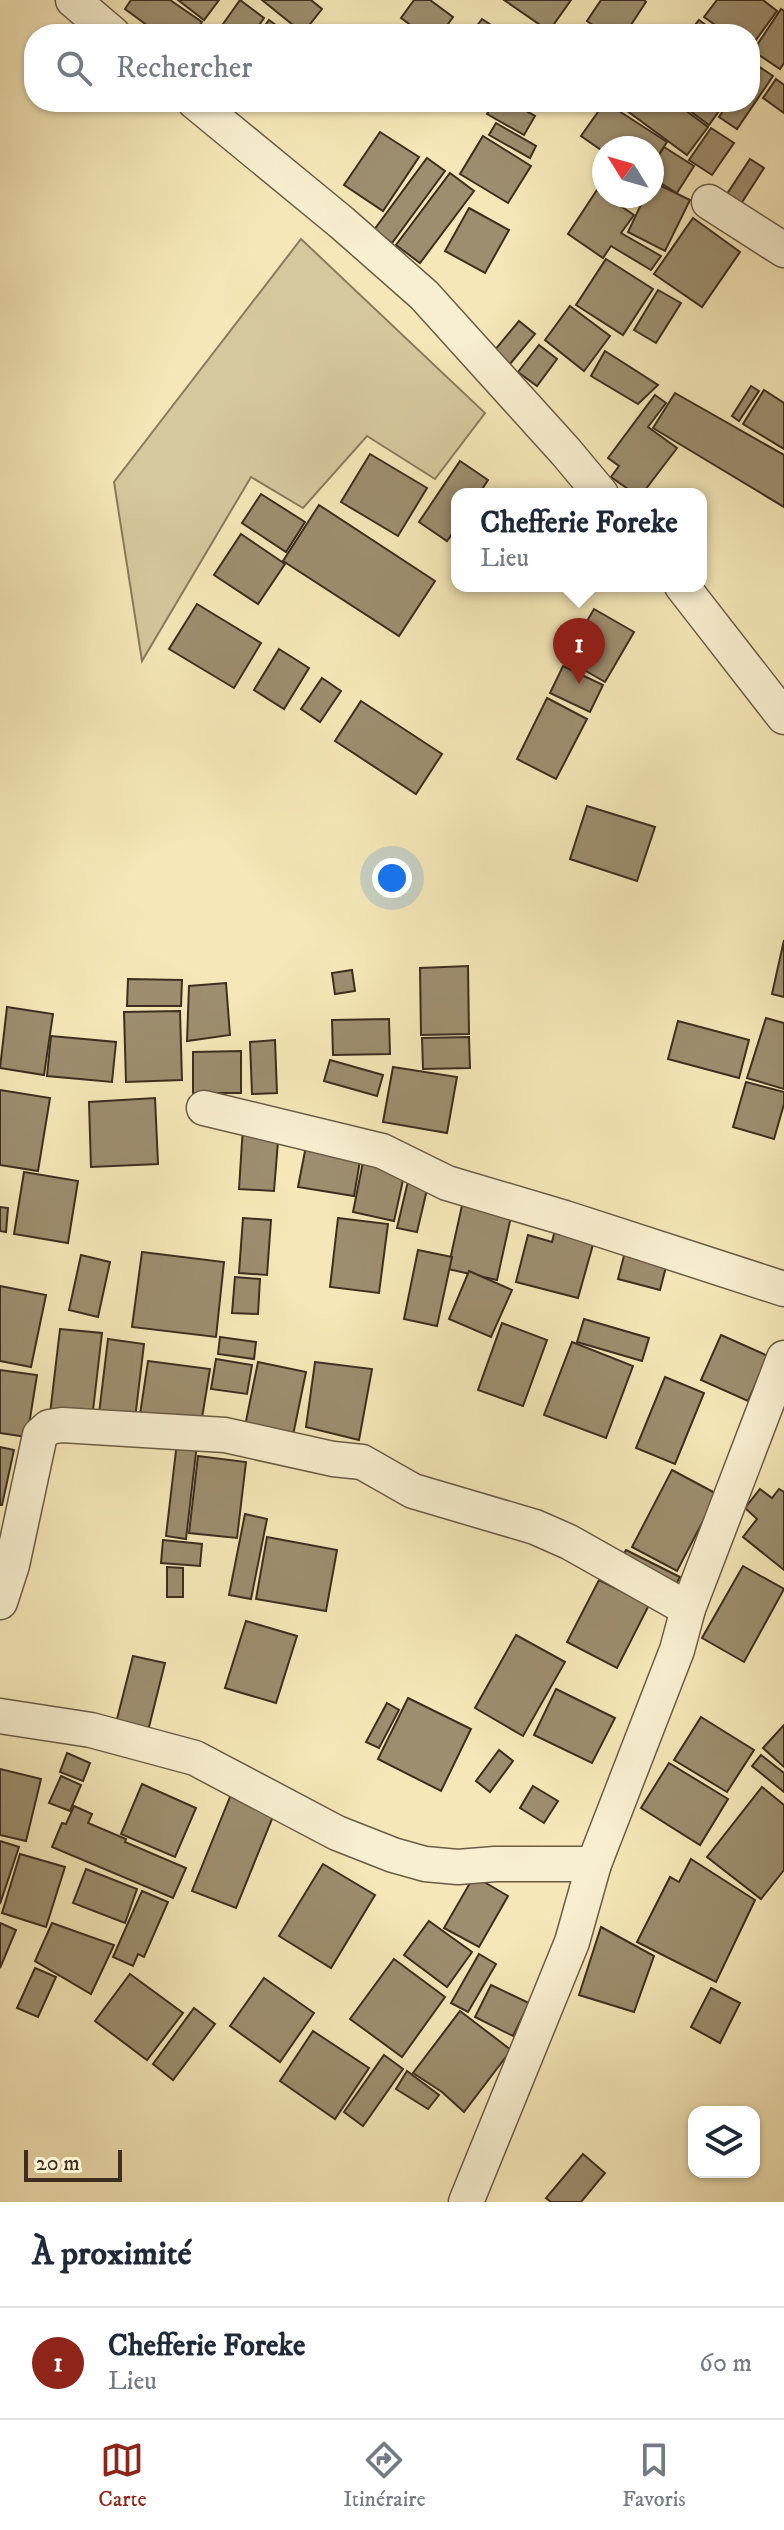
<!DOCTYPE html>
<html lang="fr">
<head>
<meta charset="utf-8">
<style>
	body { margin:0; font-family:"IM FELL DW Pica",serif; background:#f2f2f3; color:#1f2937 }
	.controls { position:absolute; right:24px; bottom:24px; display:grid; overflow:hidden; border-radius:16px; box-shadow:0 2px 6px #0004 }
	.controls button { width:72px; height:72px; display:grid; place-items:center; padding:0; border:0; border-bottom:2px solid #e0e1e3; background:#fff; color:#1f2937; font:40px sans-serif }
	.compass { position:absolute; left:592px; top:136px; width:72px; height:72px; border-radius:50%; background:#fff; box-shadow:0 2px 6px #0004; rotate:307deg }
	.scale { position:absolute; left:24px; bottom:20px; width:98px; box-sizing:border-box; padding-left:8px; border:4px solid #3d2e20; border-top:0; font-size:22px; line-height:28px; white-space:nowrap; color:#3d2e20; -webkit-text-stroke:6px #f8efd0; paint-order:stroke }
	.you { position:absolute; left:392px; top:878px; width:28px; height:28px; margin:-20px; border:6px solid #fff; border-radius:50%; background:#1a73e8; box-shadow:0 0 0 12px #1a73e833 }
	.badge { display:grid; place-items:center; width:52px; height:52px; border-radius:50%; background:#8f2418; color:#fff; font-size:26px; font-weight:700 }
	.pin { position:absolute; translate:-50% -66px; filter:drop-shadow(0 2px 4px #0008) }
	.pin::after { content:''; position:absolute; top:42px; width:28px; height:24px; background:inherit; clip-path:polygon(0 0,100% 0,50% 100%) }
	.popup { position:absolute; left:451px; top:488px; width:256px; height:104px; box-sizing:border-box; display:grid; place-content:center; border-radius:16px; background:#fff; filter:drop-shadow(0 2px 6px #0005); font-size:26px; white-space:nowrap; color:#747a83 }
	.popup b { font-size:30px; color:#1f2937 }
	.popup::after { content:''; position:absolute; left:50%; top:100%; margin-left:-16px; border:16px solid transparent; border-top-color:#fff }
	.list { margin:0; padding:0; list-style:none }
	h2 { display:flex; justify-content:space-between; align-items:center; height:104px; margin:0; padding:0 32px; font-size:34px }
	h2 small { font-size:26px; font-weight:400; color:#747a83 }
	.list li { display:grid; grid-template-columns:52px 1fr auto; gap:24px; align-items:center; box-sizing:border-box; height:112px; padding:0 32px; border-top:2px solid #e0e1e3 }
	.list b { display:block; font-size:30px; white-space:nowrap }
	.list p { margin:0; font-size:26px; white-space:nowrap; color:#747a83 }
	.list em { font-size:26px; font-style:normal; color:#747a83 }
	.icon { flex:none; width:44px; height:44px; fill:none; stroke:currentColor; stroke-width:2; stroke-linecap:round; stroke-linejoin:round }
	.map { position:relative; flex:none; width:784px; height:2202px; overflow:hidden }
	.search { position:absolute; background:#fff; box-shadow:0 2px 6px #0004; left:24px; right:24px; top:24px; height:88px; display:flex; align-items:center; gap:20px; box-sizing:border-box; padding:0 28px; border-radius:32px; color:#747a83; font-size:30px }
	.sheet { height:216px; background:#fff }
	nav { display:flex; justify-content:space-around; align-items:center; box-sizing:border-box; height:112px; border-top:2px solid #e0e1e3; background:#fff; font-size:22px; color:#747a83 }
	nav a { display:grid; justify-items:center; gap:4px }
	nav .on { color:#8f2418 }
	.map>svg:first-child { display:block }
	.green { fill:#d6c89d; stroke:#8a7b5e; stroke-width:2 }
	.building { fill:#9d8e6f; stroke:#3d2e20; stroke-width:2 }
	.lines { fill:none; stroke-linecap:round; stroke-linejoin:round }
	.minor-casing { stroke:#6b5c46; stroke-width:37 }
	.minor { stroke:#f8efd0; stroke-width:34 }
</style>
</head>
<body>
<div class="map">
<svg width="784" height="2202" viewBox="0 0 784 2202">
	<rect width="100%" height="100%" fill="#f5e7b7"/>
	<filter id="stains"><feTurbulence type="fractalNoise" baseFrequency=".0025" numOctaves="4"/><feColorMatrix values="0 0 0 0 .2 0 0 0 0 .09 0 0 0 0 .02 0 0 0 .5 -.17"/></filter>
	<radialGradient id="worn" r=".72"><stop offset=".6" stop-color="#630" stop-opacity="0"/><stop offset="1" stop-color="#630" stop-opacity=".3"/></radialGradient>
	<!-- green -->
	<path class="green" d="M301,239L485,413L435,479L367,436L303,508L251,477L142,661L114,482Z"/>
	<!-- building -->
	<g class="building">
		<path d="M131,0H170L202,22L193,34H159L125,9Z"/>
		<path d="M178,0H219L204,20Z"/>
		<path d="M240,0L264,18L253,34H216Z"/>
		<path d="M262,0H311L322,9L303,33Z"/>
		<path d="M414,0H430L453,17L441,34H423L401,18Z"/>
		<path d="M504,0H571L549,31Z"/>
		<path d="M601,0H644L646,2L625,34H606L587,21Z"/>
		<path d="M717,0H763L777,11L750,48V34H728L704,17Z"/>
		<path d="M781,9L784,11V63L780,69L753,51Z"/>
		<path d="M482,19L505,34H471Z"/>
		<path d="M269,20L288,34H259Z"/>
		<path d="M699,20L718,34H688Z"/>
		<path d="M755,64L773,76L737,129L719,117L729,102H750V71Z"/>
		<path d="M776,79L784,85V113L763,98Z"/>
		<path d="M494,102H510L535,116L524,135L487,114Z"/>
		<path d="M605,102L667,142L653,164L652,148H604V152L581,136Z"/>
		<path d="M615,102H674L708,127L687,155Z"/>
		<path d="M678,102H708L719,111L709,125Z"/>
		<path d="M496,123L536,146L530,158L489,135Z"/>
		<path d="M711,128L734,143L712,175L689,160Z"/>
		<path d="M380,132L419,157L383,211L344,185Z"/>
		<path d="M483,136L531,166L508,203L460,174Z"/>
		<path d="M664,147L694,166L677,193L652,178V167Z"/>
		<path d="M427,158L445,171L392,243L374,230Z"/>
		<path d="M750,159L764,168L737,210L723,200Z"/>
		<path d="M450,173L474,191L420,263L396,245Z"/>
		<path d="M653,182L690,200L665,251L628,232L645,196H652Z"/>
		<path d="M597,190L634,215L621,233L661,256L651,270L611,246L603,258L568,234Z"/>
		<path d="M469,208L509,230L485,273L445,251Z"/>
		<path d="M693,218L740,252L702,307L654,274Z"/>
		<path d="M606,259L653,289L623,335L576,305Z"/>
		<path d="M658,290L681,303L656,343L634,330Z"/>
		<path d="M570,306L610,336L584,371L545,340Z"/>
		<path d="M519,321L535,334L510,364L494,351Z"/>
		<path d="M539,345L557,359L537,386L518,372Z"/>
		<path d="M605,351L658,385L638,404L591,376Z"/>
		<path d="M751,386L759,391L739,421L732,416Z"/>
		<path d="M764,390L784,403V449L743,424Z"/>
		<path d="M675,393L784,455V507L653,428Z"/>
		<path d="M655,395L666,403L648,427L677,448L642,494H635L611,477L619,466L608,458Z"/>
		<path d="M370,454L427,488L398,536L341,502Z"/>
		<path d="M460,461L488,480L479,494H457V527L447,541L419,522Z"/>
		<path d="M261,494L305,522L286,552L242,523Z"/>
		<path d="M319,505L435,581L399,636L283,561Z"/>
		<path d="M241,534L285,564L258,604L214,575Z"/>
		<path d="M197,604L261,643L234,688L169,649Z"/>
		<path d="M594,609L634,632L605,682L565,659Z"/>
		<path d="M279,649L309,668L284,709L254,690Z"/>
		<path d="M563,666L603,685L590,712L550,693Z"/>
		<path d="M322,678L341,691L320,722L301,709Z"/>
		<path d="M547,698L587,719L556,779L517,759Z"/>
		<path d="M361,701L442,754L416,794L335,741Z"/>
		<path d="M587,806L655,827L637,881L570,859Z"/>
		<path d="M784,940V997L772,994Z"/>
		<path d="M468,966L469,1034L421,1035L420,968Z"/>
		<path d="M352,970L355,991L335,994L332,973Z"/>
		<path d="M128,979L182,980L181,1006H127Z"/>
		<path d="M226,983L230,1035L187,1041L189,986Z"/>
		<path d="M7,1007L53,1014L44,1075L0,1068Z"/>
		<path d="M180,1011L182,1080L126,1082L124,1012Z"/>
		<path d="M766,1018L784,1023V1089L747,1078Z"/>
		<path d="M389,1019L390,1054L333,1055L332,1020Z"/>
		<path d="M678,1021L749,1040L739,1078L668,1059Z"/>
		<path d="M51,1036L116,1042L112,1082L47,1076Z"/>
		<path d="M469,1037L470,1068L423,1069L422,1038Z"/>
		<path d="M275,1040L277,1093L252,1094L250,1042Z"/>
		<path d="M241,1051V1093H193V1052Z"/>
		<path d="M330,1060L383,1075L377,1096L324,1081Z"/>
		<path d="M393,1067L457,1077L447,1133L383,1122Z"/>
		<path d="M746,1082L784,1092V1104L774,1139L733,1127Z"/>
		<path d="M0,1090L50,1098L38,1171L0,1165Z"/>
		<path d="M155,1098L158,1164L91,1167L89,1102Z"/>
		<path d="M243,1126L279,1129L274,1191L239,1189Z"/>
		<path d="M306,1146L361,1155L354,1196L298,1187Z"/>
		<path d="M363,1162L405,1171L394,1221L353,1212Z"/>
		<path d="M24,1172L78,1181L68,1243L14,1234Z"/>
		<path d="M409,1177L429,1181L417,1232L397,1228Z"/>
		<path d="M463,1201L512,1212L497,1280L448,1269Z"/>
		<path d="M0,1207L8,1208L6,1232L0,1231Z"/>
		<path d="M243,1218L271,1220L267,1275L239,1273Z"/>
		<path d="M338,1218L388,1224L379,1293L330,1287Z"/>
		<path d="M555,1230L594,1241L578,1298L516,1282L528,1235L552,1242Z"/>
		<path d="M626,1248L668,1259L660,1290L618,1279Z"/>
		<path d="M418,1250L452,1257L437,1326L404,1319Z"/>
		<path d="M142,1252L224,1262L216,1337L132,1327Z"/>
		<path d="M81,1255L110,1262L98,1317L69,1310Z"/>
		<path d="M469,1271L512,1290L491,1337L449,1319Z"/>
		<path d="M235,1277L260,1279L258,1314L232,1313Z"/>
		<path d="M0,1286L46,1295L31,1367L0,1361Z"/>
		<path d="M584,1319L649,1338L642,1361L577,1342Z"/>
		<path d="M502,1323L547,1340L523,1406L478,1390Z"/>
		<path d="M60,1329L102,1333L92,1419L50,1414Z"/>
		<path d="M721,1335L768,1356L748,1401L701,1380Z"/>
		<path d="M220,1337L256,1342L254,1359L218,1354Z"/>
		<path d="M108,1339L144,1344L134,1427L98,1422Z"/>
		<path d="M572,1342L633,1366L606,1438L544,1415Z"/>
		<path d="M216,1359L252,1365L247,1394L211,1389Z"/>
		<path d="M148,1361L210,1369L200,1430L139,1421Z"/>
		<path d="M258,1362L306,1372L292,1440L244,1431Z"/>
		<path d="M315,1362L372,1369L359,1440L306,1427Z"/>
		<path d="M0,1370L37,1375L27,1437L0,1433Z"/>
		<path d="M665,1377L704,1393L675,1464L636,1448Z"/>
		<path d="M177,1442L197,1444L186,1539L166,1536Z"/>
		<path d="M0,1447L14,1450L2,1505H0Z"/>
		<path d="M198,1456L246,1462L237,1538L189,1533Z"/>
		<path d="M672,1470L717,1494L677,1571L632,1547Z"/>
		<path d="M760,1489L772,1498L779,1489L784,1492V1570L743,1537L757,1519L745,1508Z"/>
		<path d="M245,1514L267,1519L251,1599L229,1595Z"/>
		<path d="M267,1537L337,1550L326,1611L256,1599Z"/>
		<path d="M163,1540L202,1544L200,1566L161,1563Z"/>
		<path d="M626,1550L680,1577L671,1593L617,1565Z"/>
		<path d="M743,1566L784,1589L744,1662L702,1638Z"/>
		<path d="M167,1567L183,1568V1597H167Z"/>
		<path d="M599,1580L649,1605L617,1668L567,1642Z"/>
		<path d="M246,1621L297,1636L276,1703L225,1688Z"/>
		<path d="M516,1635L565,1662L523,1736L475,1708Z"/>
		<path d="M133,1656L165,1663L148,1731L116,1723Z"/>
		<path d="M556,1689L615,1718L592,1763L534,1735Z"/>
		<path d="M408,1698L471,1729L441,1791L378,1759Z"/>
		<path d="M387,1703L399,1710L379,1748L366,1742Z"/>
		<path d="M701,1717L754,1750L727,1792L674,1760Z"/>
		<path d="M784,1725V1767L763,1748Z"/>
		<path d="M499,1750L513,1761L490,1792L476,1781Z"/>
		<path d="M67,1753L90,1763L83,1781L60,1772Z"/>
		<path d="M761,1755L784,1773V1792L752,1766Z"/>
		<path d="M669,1763L728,1799L700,1845L641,1808Z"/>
		<path d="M0,1769L41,1779L26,1841L0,1835Z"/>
		<path d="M61,1776L81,1785L70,1811L49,1803Z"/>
		<path d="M142,1784L196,1808L175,1857L121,1834Z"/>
		<path d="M533,1786L558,1801L544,1823L520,1808Z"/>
		<path d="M762,1787L784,1805V1870L761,1899L707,1857Z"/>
		<path d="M232,1792L276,1809L236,1908L192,1891Z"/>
		<path d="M74,1806L92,1814L88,1823L126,1839L125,1842L186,1868L173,1898L52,1847L62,1823L66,1824Z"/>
		<path d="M0,1841L19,1847L0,1904Z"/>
		<path d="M20,1854L65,1867L46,1927L2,1913Z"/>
		<path d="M691,1859L755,1900L716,1982L637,1942L670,1877L679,1882Z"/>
		<path d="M323,1864L375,1895L331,1968L279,1936Z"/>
		<path d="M86,1869L137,1889L125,1923L73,1903Z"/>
		<path d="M474,1876L508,1896L479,1947L444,1928Z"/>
		<path d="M142,1891L168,1902L144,1957L138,1954L133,1966L113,1957Z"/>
		<path d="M429,1921L472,1952L447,1987L404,1955Z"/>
		<path d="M0,1923L16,1930L0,1968Z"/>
		<path d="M52,1923L114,1945L91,1994L35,1961Z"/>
		<path d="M601,1927L654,1956L634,2012L579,1995Z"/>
		<path d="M479,1954L496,1964L468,2012L451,2003Z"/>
		<path d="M394,1959L445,1997L402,2057L350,2019Z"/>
		<path d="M35,1968L56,1977L38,2017L17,2008Z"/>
		<path d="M130,1974L183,2013L147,2060L95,2021Z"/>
		<path d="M264,1978L314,2013L280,2062L230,2026Z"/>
		<path d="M491,1985L529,2003L513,2036L475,2017Z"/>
		<path d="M711,1988L740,2003L720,2043L691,2027Z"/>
		<path d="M194,2008L215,2024L173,2080L153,2064Z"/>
		<path d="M460,2011L511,2050L464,2112L442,2092L413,2073Z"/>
		<path d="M313,2031L369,2068L335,2119L280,2081Z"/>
		<path d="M384,2055L403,2069L363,2126L344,2112Z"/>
		<path d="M407,2071L439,2095L428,2109L396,2089Z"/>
		<path d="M583,2154L605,2173L581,2202H551L546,2198Z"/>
	</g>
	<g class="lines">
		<!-- minor casing -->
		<g class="minor-casing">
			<g id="minor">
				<path d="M73,0L113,34"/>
				<path d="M195,102L341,222L424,295L566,452L601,494"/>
				<path d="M709,202L784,250"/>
				<path d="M682,586L784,717"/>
				<path d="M204,1108L382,1151L447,1183L565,1218L784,1289"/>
				<path d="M0,1602L12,1565L40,1435L49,1427L62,1425L225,1435L333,1459L362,1462L413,1491L535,1527L569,1542L688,1609"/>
				<path d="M0,1716L91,1730L195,1758L337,1833L393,1855L425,1864L458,1867L495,1864H594"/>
				<path d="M466,2202L572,1942L594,1864L677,1650L688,1609L784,1358"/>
			</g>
		</g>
		<!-- minor -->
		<use href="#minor" class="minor"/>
	</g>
	<rect width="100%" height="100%" filter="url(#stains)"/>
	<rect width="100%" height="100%" fill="url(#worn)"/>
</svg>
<div class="controls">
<button><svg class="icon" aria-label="layers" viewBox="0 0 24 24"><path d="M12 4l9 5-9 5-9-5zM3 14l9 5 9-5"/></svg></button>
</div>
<svg class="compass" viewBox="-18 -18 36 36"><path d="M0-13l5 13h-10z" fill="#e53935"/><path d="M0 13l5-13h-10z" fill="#747a83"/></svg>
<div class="scale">20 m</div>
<div class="you"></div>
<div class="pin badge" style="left:579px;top:684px">1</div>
<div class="popup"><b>Chefferie Foreke</b>Lieu</div>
<div class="search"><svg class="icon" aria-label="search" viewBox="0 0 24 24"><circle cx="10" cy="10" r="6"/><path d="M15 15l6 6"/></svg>Rechercher</div>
</div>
<section class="sheet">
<h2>À proximité<small></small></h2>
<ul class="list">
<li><span class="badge">1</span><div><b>Chefferie Foreke</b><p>Lieu</p></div><em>60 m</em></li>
</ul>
</section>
<nav>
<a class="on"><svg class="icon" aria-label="map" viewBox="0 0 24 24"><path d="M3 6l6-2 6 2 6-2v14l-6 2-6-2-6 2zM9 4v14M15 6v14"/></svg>Carte</a>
<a><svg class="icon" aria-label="directions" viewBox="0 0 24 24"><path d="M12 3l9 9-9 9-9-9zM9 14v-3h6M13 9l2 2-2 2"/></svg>Itinéraire</a>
<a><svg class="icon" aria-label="saved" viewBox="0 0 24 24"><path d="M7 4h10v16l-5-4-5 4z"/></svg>Favoris</a>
</nav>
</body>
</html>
